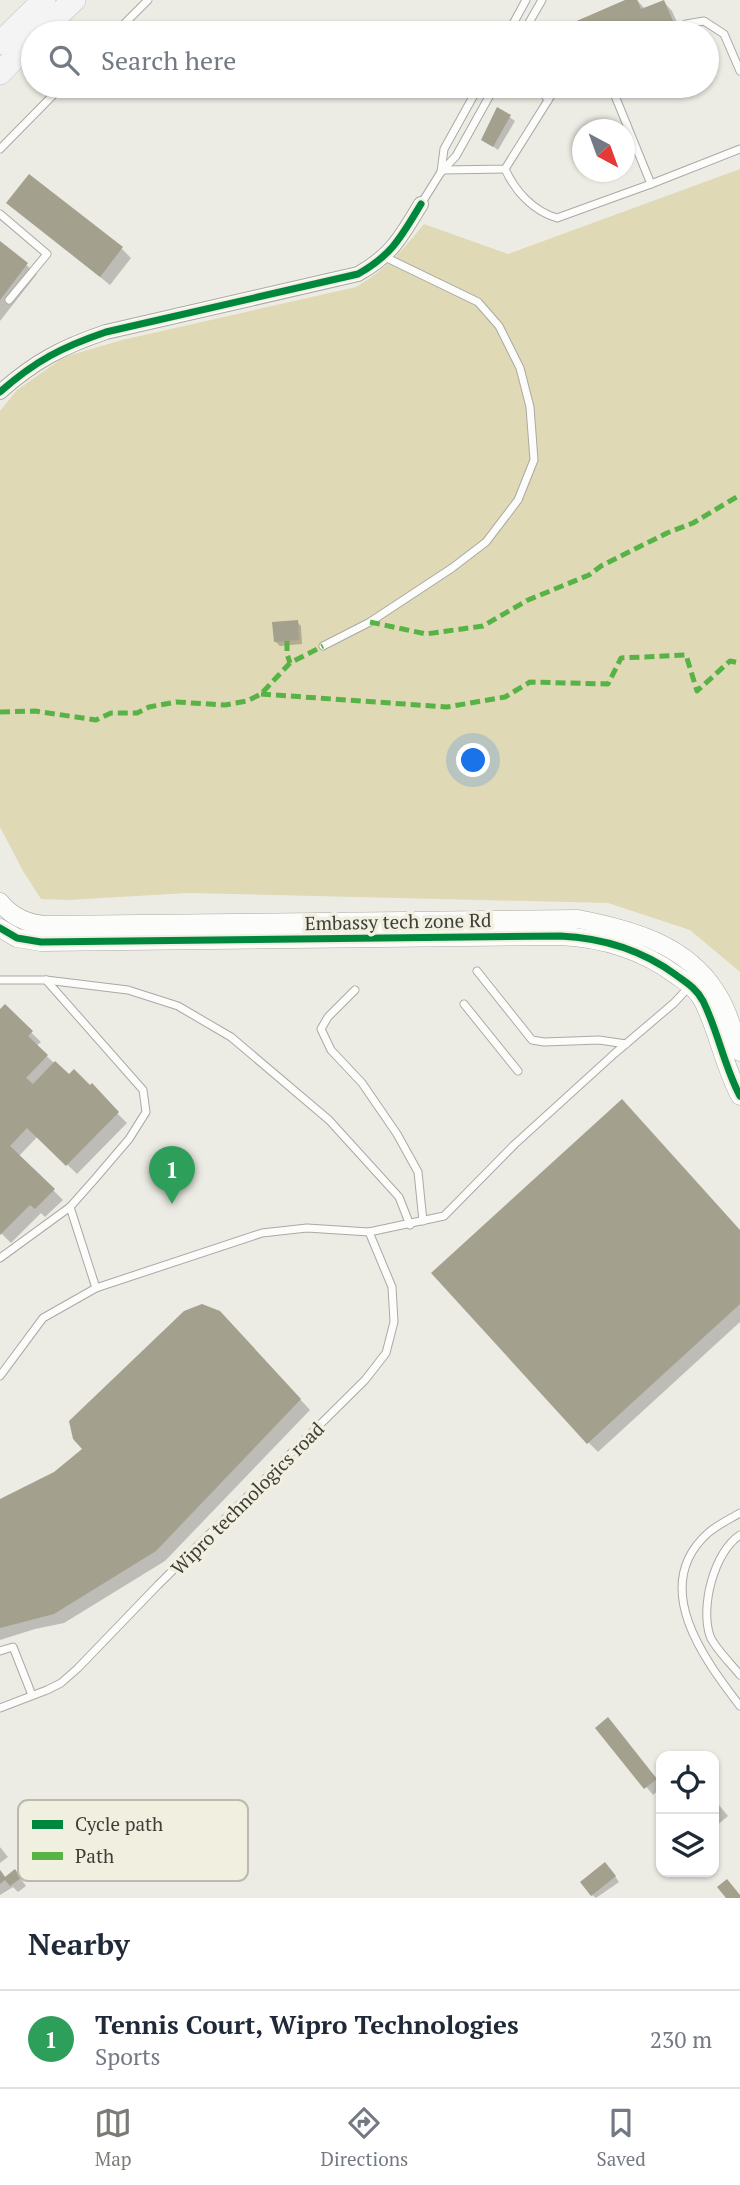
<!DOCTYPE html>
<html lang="en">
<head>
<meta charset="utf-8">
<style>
	body { margin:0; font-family:"PT Serif",serif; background:#f6f6f7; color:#1f2937 }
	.controls { position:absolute; right:21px; bottom:21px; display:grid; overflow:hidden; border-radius:14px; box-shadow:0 2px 5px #0004 }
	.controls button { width:63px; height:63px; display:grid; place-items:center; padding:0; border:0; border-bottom:2px solid #e0e1e3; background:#fff; color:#1f2937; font:35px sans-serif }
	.compass { position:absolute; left:572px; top:119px; width:63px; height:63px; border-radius:50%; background:#fff; box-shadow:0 2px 5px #0004; rotate:139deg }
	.you { position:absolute; left:474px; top:761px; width:24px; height:24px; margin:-18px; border:5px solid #fff; border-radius:50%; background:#1a73e8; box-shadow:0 0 0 10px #1a73e833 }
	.badge { display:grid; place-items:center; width:46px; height:46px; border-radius:50%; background:#7b7a74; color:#fff; font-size:23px; font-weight:700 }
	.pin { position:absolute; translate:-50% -58px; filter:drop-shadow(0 2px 4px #0008) }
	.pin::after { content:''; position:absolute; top:37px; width:24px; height:21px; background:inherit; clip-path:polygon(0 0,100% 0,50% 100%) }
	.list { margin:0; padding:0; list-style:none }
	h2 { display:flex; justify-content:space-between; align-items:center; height:91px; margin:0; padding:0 28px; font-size:30px }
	h2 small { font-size:23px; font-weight:400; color:#747a83 }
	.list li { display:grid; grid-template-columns:46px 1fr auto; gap:21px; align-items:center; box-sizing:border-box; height:98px; padding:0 28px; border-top:2px solid #e0e1e3 }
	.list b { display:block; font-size:26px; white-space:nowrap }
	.list p { margin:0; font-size:23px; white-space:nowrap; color:#747a83 }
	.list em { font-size:23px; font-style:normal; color:#747a83 }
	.icon { flex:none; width:38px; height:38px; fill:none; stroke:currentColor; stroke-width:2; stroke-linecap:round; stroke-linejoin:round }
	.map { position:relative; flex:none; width:740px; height:1898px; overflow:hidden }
	.search { position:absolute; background:#fff; box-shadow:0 2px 5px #0004; left:21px; right:21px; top:21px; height:77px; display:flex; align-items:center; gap:18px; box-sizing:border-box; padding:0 24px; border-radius:38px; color:#747a83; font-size:26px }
	.sheet { height:189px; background:#fff }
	nav { display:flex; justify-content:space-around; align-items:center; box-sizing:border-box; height:98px; border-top:2px solid #e0e1e3; background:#fff; font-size:19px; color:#747a83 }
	nav a { display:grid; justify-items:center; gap:4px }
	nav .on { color:#7b7a74 }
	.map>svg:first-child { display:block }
	.green { fill:#dfd9b6 }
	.shadow { fill:#0003 }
	.building { fill:#a3a08e }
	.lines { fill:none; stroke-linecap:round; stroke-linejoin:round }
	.service-casing { stroke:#aaa9a4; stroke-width:9 }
	.minor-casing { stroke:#aaa9a4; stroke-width:16 }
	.tertiary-casing { stroke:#aaa9a4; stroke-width:19 }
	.primary-casing { stroke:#c2c3c2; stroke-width:24 }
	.service { stroke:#fcfcfb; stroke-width:7 }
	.minor { stroke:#fcfcfb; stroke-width:14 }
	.tertiary { stroke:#fcfcfb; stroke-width:18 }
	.primary { stroke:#f4f4f4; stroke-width:23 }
	.quiet { stroke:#57b346; stroke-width:5; stroke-dasharray:10 5; stroke-linecap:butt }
	.cycleway-casing { stroke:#f1efe0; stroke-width:11 }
	.cycleway { stroke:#00873e; stroke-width:7 }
	.labels { text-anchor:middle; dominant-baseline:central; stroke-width:7; stroke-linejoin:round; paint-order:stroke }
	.street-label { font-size:19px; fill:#3e3d37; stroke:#f1efe0 }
	.key { fill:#f1efe0; stroke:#bbbaad; stroke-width:2 }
	.key-label { font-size:19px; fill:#3e3d37 }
</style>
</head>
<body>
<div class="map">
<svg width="740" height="1898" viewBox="0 0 740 1898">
	<rect width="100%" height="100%" fill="#edece4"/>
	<!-- green -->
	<path class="green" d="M740,169V972L690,930L608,903L188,893L68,900L41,899L23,871L0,827V411L17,390L64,357L122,340L356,287C386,269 402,251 424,224L508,254Z"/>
	<!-- shadow -->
	<g class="shadow">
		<path d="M629,0H637L645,9L663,1L672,11L681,31L675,33H561L560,30Z"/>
		<path d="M498,109L515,121L498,150L484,140Z"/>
		<path d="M9,203L122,249L131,258L110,285Z"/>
		<path d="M0,243L37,274L0,321Z"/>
		<path d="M297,622L301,626L302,644L280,646L275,641Z"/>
		<path d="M5,1007L41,1042L36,1046L55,1064L112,1108L127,1123L77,1174L38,1136L19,1156L63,1200L45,1217L41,1213L11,1243L0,1232V1012Z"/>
		<path d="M740,1231V1322L598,1452L588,1442Z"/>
		<path d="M229,1323L310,1410L165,1561L64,1623L35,1629L0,1640V1501L55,1473Z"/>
		<path d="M615,1727L661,1785V1788L653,1795L598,1728Z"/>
		<path d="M714,1799L728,1816L714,1828Z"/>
		<path d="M0,1847L8,1857L0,1863Z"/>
		<path d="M610,1869L619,1882L596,1898L592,1895Z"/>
		<path d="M0,1870L6,1878L15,1871L26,1886L18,1892L13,1887L0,1895Z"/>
	</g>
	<!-- building -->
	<g class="building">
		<path d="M625,0H637L641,9L664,0L673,21L644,33H559L558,29Z"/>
		<path d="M497,107L511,115L493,147L481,140Z"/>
		<path d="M29,174L123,247L100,277L6,203Z"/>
		<path d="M0,241L28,263L0,300Z"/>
		<path d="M298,620L299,640L274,642L272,622Z"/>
		<path d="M5,1004L33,1031L28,1036L48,1055L26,1078L33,1084L55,1061L69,1074L74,1069L90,1085L92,1083L119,1112L66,1166L27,1128L10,1146L55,1189L35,1209L30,1205L0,1235V1009Z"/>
		<path d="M622,1099L740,1230V1304L587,1444L431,1273Z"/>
		<path d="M202,1304L220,1311L301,1399L156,1551L54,1614L0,1628V1499L54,1472L82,1449L73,1439L69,1421L184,1311Z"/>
		<path d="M608,1717L657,1779L644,1789L595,1728Z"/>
		<path d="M605,1862L616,1876L591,1896L580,1882Z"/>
		<path d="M15,1869L21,1878L10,1886L5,1880L0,1884V1870L5,1877Z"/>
		<path d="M727,1879L740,1895V1898H726L717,1887Z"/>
	</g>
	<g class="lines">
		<!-- service casing -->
		<g class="service-casing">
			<g id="service">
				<path d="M115,33L148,0"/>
				<path d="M508,33L526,0"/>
				<path d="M523,33L542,0"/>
				<path d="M666,33L686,24L704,21L724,34L740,71"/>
				<path d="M539,86L548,100"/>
				<path d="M611,86L651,184L740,149"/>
				<path d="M0,149L62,86"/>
				<path d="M505,169C515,191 533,211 557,218L651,184"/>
				<path d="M443,170L505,169L557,86"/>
				<path d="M441,172L444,149L479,86"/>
				<path d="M421,204L441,172L456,156L495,86"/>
				<path d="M0,214L47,254L9,300"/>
				<path d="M323,646L370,622L452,568L486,542L518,500L534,460L530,407L520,368L499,326L478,302L385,257"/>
				<path d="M477,971L532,1040L544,1042L599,1040L626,1044"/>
				<path d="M0,980H46L128,990L178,1006L231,1037L329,1120L399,1197L410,1225"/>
				<path d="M355,990L328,1017L321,1029L331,1050L362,1083L397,1134L418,1172L423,1221"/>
				<path d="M464,1004L518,1071"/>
				<path d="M70,1207L96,1288"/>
				<path d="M0,1258L70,1207L94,1180L129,1139L146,1112L143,1090L46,980"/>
				<path d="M0,1376L43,1318L96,1288L262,1233L307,1228L369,1232L444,1216L515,1144L614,1054L674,1003L689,987"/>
				<path d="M740,1513C730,1519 717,1525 708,1533C649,1586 704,1659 740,1706"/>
				<path d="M740,1535C714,1552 700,1607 710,1636C714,1647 732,1665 740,1675"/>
				<path d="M0,1651L13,1647L32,1695"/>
				<path d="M0,1708L47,1690L61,1683L78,1668L158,1585L365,1380L386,1353L394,1322L392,1287L369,1232"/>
			</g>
		</g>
		<!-- minor casing -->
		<g class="minor-casing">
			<path id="minor" d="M0,392C35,361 62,347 106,332L358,274C392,255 401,237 421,204"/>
		</g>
		<!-- tertiary casing -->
		<g class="tertiary-casing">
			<g id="tertiary">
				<path d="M0,902C12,917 28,924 47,925L578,919C630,929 686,944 716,992C728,1010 733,1031 740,1052"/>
				<path d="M0,928L17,938L41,942L560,936C603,938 642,950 676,975C687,983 696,988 703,1001C718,1031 724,1066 740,1096"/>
			</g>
		</g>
		<!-- primary casing -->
		<g class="primary-casing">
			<g id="primary">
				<path d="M39,33L74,0"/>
				<path d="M0,43L44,0"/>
				<path d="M0,73L33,39"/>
			</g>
		</g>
		<!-- service -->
		<use href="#service" class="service"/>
		<!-- minor -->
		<use href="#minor" class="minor"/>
		<!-- tertiary -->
		<use href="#tertiary" class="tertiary"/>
		<!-- primary -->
		<use href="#primary" class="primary"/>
		<!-- quiet -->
		<g class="quiet">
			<path d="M370,622L426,634L483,626L528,600L589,575L601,566L667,533L693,523L740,495"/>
			<path d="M287,641V654L290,663"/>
			<path d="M261,694L447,707L505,697L530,682L608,684L621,658L686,655L697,691L730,661L740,663"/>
			<path d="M0,712L35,711L96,720L111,713H137L149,707L176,702L225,705L247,701L261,694L290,663L323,646"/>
		</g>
		<!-- cycleway casing -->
		<g class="cycleway-casing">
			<g id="cycleway">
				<path d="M0,392C35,361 62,347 106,332L358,274C392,255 401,237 421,204"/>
				<path d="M0,928L17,938L41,942L560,936C603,938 642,950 676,975C687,983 696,988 703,1001C718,1031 724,1066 740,1096"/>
			</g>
		</g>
		<!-- cycleway -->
		<use href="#cycleway" class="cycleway"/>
	</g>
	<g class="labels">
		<!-- street labels -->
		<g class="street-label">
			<text transform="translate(398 921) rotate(-1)">Embassy tech zone Rd</text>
			<text transform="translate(247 1498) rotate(-45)">Wipro technologics road</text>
		</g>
	</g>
	<!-- legend -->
	<rect x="18" y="1800" width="230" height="81" rx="10" class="key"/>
	<rect x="32" y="1820" width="31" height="9" fill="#00873e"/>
	<rect x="32" y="1852" width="31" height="8" fill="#57b346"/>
	<g class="key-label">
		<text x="75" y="1831">Cycle path</text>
		<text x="75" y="1863">Path</text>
	</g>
</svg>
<div class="controls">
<button><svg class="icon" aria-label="locate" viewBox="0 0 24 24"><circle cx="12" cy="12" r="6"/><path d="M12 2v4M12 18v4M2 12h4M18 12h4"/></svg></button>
<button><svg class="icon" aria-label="layers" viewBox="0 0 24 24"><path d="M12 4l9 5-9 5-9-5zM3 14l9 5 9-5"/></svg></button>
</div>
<svg class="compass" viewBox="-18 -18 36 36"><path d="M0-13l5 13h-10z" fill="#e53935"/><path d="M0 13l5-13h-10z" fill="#747a83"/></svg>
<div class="you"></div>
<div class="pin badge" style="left:172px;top:1204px;background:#2e9e5b">1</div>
<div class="search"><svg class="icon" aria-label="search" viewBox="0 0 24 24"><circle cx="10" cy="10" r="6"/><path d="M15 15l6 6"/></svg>Search here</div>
</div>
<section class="sheet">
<h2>Nearby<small></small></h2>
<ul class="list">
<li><span class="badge" style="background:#2e9e5b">1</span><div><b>Tennis Court, Wipro Technologies</b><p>Sports</p></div><em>230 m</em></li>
</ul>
</section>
<nav>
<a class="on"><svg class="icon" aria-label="map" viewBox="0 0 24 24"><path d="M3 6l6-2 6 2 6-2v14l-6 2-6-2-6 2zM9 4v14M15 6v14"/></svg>Map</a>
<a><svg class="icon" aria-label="directions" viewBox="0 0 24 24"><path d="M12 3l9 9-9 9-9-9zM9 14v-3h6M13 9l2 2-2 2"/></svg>Directions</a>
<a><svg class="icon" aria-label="saved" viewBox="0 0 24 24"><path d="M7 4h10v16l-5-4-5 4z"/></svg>Saved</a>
</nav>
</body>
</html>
